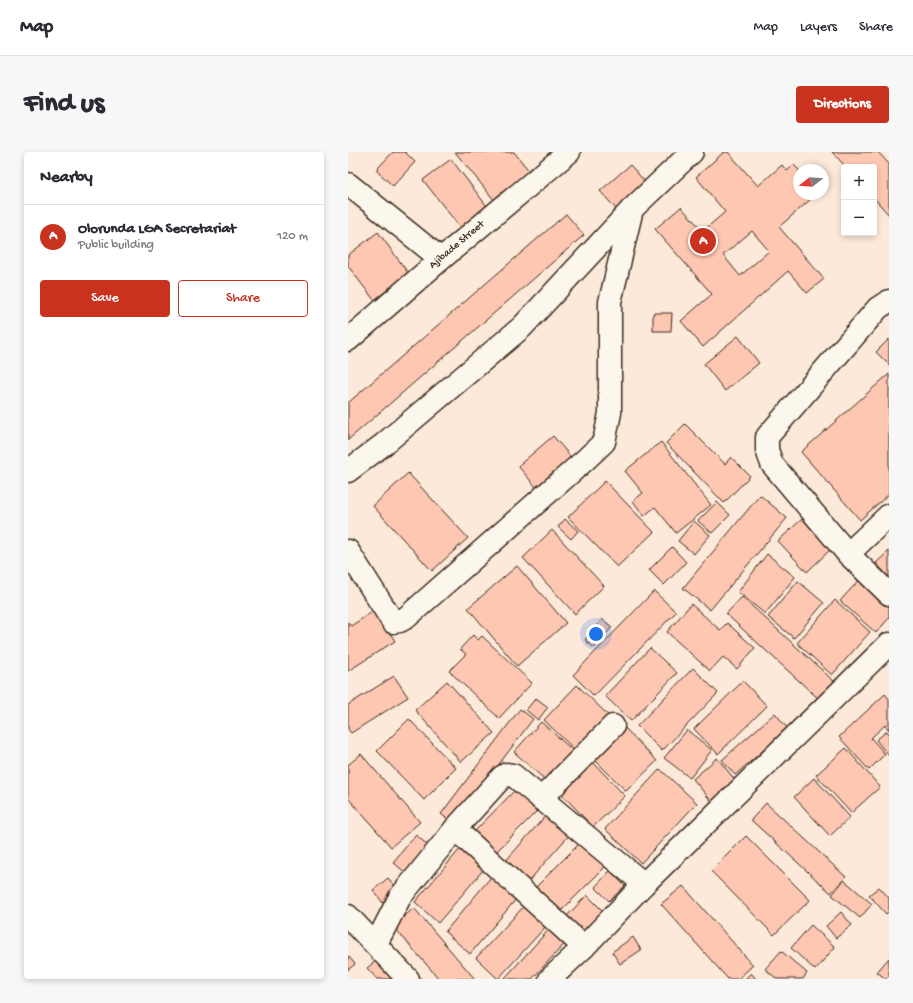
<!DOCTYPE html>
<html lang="en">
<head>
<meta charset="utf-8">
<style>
	body { margin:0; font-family:"Gochi Hand",sans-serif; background:#f7f7f7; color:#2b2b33 }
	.controls { position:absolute; right:12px; top:12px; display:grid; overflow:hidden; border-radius:4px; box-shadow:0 2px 6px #0003 }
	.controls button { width:36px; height:36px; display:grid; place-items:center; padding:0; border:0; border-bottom:1px solid #e1e1e2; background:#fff; color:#2b2b33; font:20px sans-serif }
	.compass { position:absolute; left:445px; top:12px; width:36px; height:36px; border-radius:50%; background:#fff; box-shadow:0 2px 6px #0003; rotate:253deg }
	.you { position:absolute; left:248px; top:482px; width:14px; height:14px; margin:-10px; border:3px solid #fff; border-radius:50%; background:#1a73e8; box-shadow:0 0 0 6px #1a73e833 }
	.badge { display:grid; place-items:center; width:26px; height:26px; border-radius:50%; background:#c8321e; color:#fff; font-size:13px; font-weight:700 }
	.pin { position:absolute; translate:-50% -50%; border:2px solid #fff; box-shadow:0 1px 4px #0006 }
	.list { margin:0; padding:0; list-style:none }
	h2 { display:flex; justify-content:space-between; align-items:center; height:52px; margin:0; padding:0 16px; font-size:17px }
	h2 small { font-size:13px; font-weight:400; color:#7c7c81 }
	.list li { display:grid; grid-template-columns:26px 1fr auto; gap:12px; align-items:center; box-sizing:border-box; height:64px; padding:0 16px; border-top:1px solid #e1e1e2 }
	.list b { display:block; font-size:15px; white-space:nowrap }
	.list p { margin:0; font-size:13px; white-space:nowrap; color:#7c7c81 }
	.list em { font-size:13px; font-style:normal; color:#7c7c81 }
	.actions { display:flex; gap:8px; padding:12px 16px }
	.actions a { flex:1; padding:9px 0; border:1px solid #c8321e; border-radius:4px; text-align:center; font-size:14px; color:#c8321e }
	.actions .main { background:#c8321e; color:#fff }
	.map { position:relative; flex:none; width:541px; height:827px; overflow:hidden; border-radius:4px }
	header { display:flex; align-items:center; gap:24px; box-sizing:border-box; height:56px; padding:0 20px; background:#fff; border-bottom:1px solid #e1e1e2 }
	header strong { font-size:19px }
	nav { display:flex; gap:22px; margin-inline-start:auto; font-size:14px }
	.intro { display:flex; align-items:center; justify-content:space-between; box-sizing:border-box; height:96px; padding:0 24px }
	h1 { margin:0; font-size:28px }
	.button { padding:10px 18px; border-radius:4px; background:#c8321e; color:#fff; font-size:14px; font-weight:700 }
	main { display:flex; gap:24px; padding:0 24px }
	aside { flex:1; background:#fff; border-radius:4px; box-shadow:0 2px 6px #0003 }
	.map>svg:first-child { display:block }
	.building { fill:#fec7b1; stroke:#3b2a1e; fill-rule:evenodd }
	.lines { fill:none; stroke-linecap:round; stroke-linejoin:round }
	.minor-casing { stroke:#3b2a1e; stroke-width:25 }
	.minor { stroke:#fbf7ec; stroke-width:22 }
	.labels { text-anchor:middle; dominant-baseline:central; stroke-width:3; stroke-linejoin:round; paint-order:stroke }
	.street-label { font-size:11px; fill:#3b2a1e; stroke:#fbf7ec }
</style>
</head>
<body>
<header>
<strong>Map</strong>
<nav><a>Map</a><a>Layers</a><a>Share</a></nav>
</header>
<div class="intro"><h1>Find us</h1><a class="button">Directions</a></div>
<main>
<aside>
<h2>Nearby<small></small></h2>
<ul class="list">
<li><span class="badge">A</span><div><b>Olorunda LGA Secretariat</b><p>Public building</p></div><em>120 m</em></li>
</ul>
<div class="actions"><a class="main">Save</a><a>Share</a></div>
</aside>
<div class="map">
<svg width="541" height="827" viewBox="0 0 541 827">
	<rect width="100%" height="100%" fill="#fce9da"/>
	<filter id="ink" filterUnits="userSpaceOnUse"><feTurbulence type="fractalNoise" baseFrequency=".025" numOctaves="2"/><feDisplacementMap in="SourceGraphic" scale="8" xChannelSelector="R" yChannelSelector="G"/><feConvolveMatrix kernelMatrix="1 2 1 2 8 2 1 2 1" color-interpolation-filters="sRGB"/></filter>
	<g filter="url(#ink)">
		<!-- building -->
		<g class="building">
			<path d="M45,0H57L67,10L45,34L28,18Z"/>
			<path d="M107,0H166L182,20L147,49Z"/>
			<path d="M376,0H380L410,34L434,13L439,19L446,13L451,18V42H456L455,43L463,47L431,75L476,127L459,141L440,119L355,195L333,169L364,142L307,77L333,55L355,79L377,60L348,25ZM404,79L421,99L392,124L375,103Z"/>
			<path d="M484,0H530L541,12V63L526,46V15H498Z"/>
			<path d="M103,7L141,57L114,78L75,28Z"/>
			<path d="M282,13L299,32L269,58L252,39Z"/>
			<path d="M218,62L236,83L0,288V251Z"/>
			<path d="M30,80L61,122L26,148L0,114V103Z"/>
			<path d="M305,161H324L323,179H305Z"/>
			<path d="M390,184L411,211L377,239L356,212Z"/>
			<path d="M541,187V213L528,200Z"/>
			<path d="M541,222V342L512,368L453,300Z"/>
			<path d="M337,272L377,312L383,305L402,324L376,351L318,291Z"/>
			<path d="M205,284L223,305L188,335L170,314Z"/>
			<path d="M313,290L363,353L328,381L307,355L296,364L285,349L295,341L277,319Z"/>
			<path d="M60,321L120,386L84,419L25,354Z"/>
			<path d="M257,329L306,380L269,415L220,365Z"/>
			<path d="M412,343L439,366L362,458L335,436Z"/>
			<path d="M369,350L382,363L364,381L350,369Z"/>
			<path d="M217,367L230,379L223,387L210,375Z"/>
			<path d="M454,367L483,397L459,420L430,389Z"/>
			<path d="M346,369L362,383L346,402L330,389Z"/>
			<path d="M204,378L256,434L227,462L175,406Z"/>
			<path d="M324,395L338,410L316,433L301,418Z"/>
			<path d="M541,399V425L528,411Z"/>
			<path d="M419,402L447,425L417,462L390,440Z"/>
			<path d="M169,414L218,471L169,514L120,456Z"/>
			<path d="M513,426L541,450V466L528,481L492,449Z"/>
			<path d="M450,429L476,451L446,486L420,465Z"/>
			<path d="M306,439L328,460L246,544L225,523Z"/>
			<path d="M394,445L489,532L473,549L378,462Z"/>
			<path d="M487,448L522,480L484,523L449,491Z"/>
			<path d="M343,452L372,478L379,471L407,496L389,517L375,505L362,519L319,480Z"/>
			<path d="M27,458L47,489L0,519V470L3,474Z"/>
			<path d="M254,467L264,475L246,496L237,488Z"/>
			<path d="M125,483L130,488L134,484L184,531L151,566L101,519L118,502L112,497Z"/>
			<path d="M302,496L329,521L283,569L257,544Z"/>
			<path d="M345,516L370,541L314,599L289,574Z"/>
			<path d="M46,524L60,545L3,581L0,577V553Z"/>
			<path d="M99,529L146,581L113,610L67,558Z"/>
			<path d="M395,529L419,554L370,602L346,577Z"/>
			<path d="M229,533L264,567L231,602L196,568Z"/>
			<path d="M537,542L541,547V578L537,573L523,586L537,602L521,618L491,585Z"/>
			<path d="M188,546L200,555L190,568L178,558Z"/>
			<path d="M172,557L185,567L106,672L93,662Z"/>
			<path d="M427,561L440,577L387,623L374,608Z"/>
			<path d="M61,567L108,616L76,648L29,599Z"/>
			<path d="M193,570L230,603L203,633L166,600Z"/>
			<path d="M273,572L309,609L278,639L242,603Z"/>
			<path d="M339,578L364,598L342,626L316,606Z"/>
			<path d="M539,579L541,582V604L528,588Z"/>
			<path d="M498,596L532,635L503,661L468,623Z"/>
			<path d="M13,602L72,670L43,695L0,646V613Z"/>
			<path d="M241,606L277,644L245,675L209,637Z"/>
			<path d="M369,606L388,629L364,650L345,627Z"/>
			<path d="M312,617L349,651L293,711L257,677Z"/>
			<path d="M466,626L502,665L482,684L446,645Z"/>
			<path d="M172,633L194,654L144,704L123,683Z"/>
			<path d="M418,651L498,725L483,741L403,668Z"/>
			<path d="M200,661L223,681L178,732L155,712Z"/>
			<path d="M68,683L83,696L60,723L45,710Z"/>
			<path d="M398,684L462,748L426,783L363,719Z"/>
			<path d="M235,688L259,713L210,762L186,737Z"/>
			<path d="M112,697L136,717L90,771L67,750Z"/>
			<path d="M262,719L277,734L261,749L247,735Z"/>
			<path d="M143,725L169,746L122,802L97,780Z"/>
			<path d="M40,726L51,738L35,751L25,738Z"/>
			<path d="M496,728L524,752L512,766L484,743Z"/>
			<path d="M335,734L405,813L390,827H380L313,752Z"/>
			<path d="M531,735L541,746V759L538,762L521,743Z"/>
			<path d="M239,743L255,759L233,782L217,766Z"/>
			<path d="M178,752L200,772L150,827L128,806Z"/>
			<path d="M66,756L127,827H91L45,774Z"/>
			<path d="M493,760L504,773L488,786L478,774Z"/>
			<path d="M463,773L487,795L467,818L443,796Z"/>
			<path d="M204,774L220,788L184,827H156Z"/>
			<path d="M285,785L293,798L272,812L264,800Z"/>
			<path d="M433,799L459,821L455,827H429L417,817Z"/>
			<path d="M0,804L7,812L0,818Z"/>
			<path d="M31,806L49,827H29L19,816Z"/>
			<path d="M541,806V827H538L529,820Z"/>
			<path d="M403,821L408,827H397Z"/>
		</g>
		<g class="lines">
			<!-- minor casing -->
			<g class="minor-casing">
				<g id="minor">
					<path d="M0,32L93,107"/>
					<path d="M541,149L530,156L419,285V298L424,312L500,402L541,442"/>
					<path d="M0,188L93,107L221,0"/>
					<path d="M0,319L36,292L174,175L284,57L344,0"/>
					<path d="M0,399L45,470L52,469L59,465L237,308L256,290L262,261V150L284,57"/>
					<path d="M500,402L541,363"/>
					<path d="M193,647L265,574"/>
					<path d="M107,677L236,795"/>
					<path d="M0,764L60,827"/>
					<path d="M28,792L52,745L107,677L154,625L159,622L165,623L296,732"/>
					<path d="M202,827L236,795L296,732L541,492"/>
				</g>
			</g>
			<!-- minor -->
			<use href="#minor" class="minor"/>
		</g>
	</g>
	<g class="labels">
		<!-- street labels -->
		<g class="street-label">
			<text transform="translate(109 93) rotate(-40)">Ajibade Street</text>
		</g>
	</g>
</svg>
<div class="controls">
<button>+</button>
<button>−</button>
</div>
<svg class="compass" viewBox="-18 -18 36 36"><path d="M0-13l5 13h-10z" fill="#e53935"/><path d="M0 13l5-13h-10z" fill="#7c7c81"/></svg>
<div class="you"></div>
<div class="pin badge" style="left:355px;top:89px">A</div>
</div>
</main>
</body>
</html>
